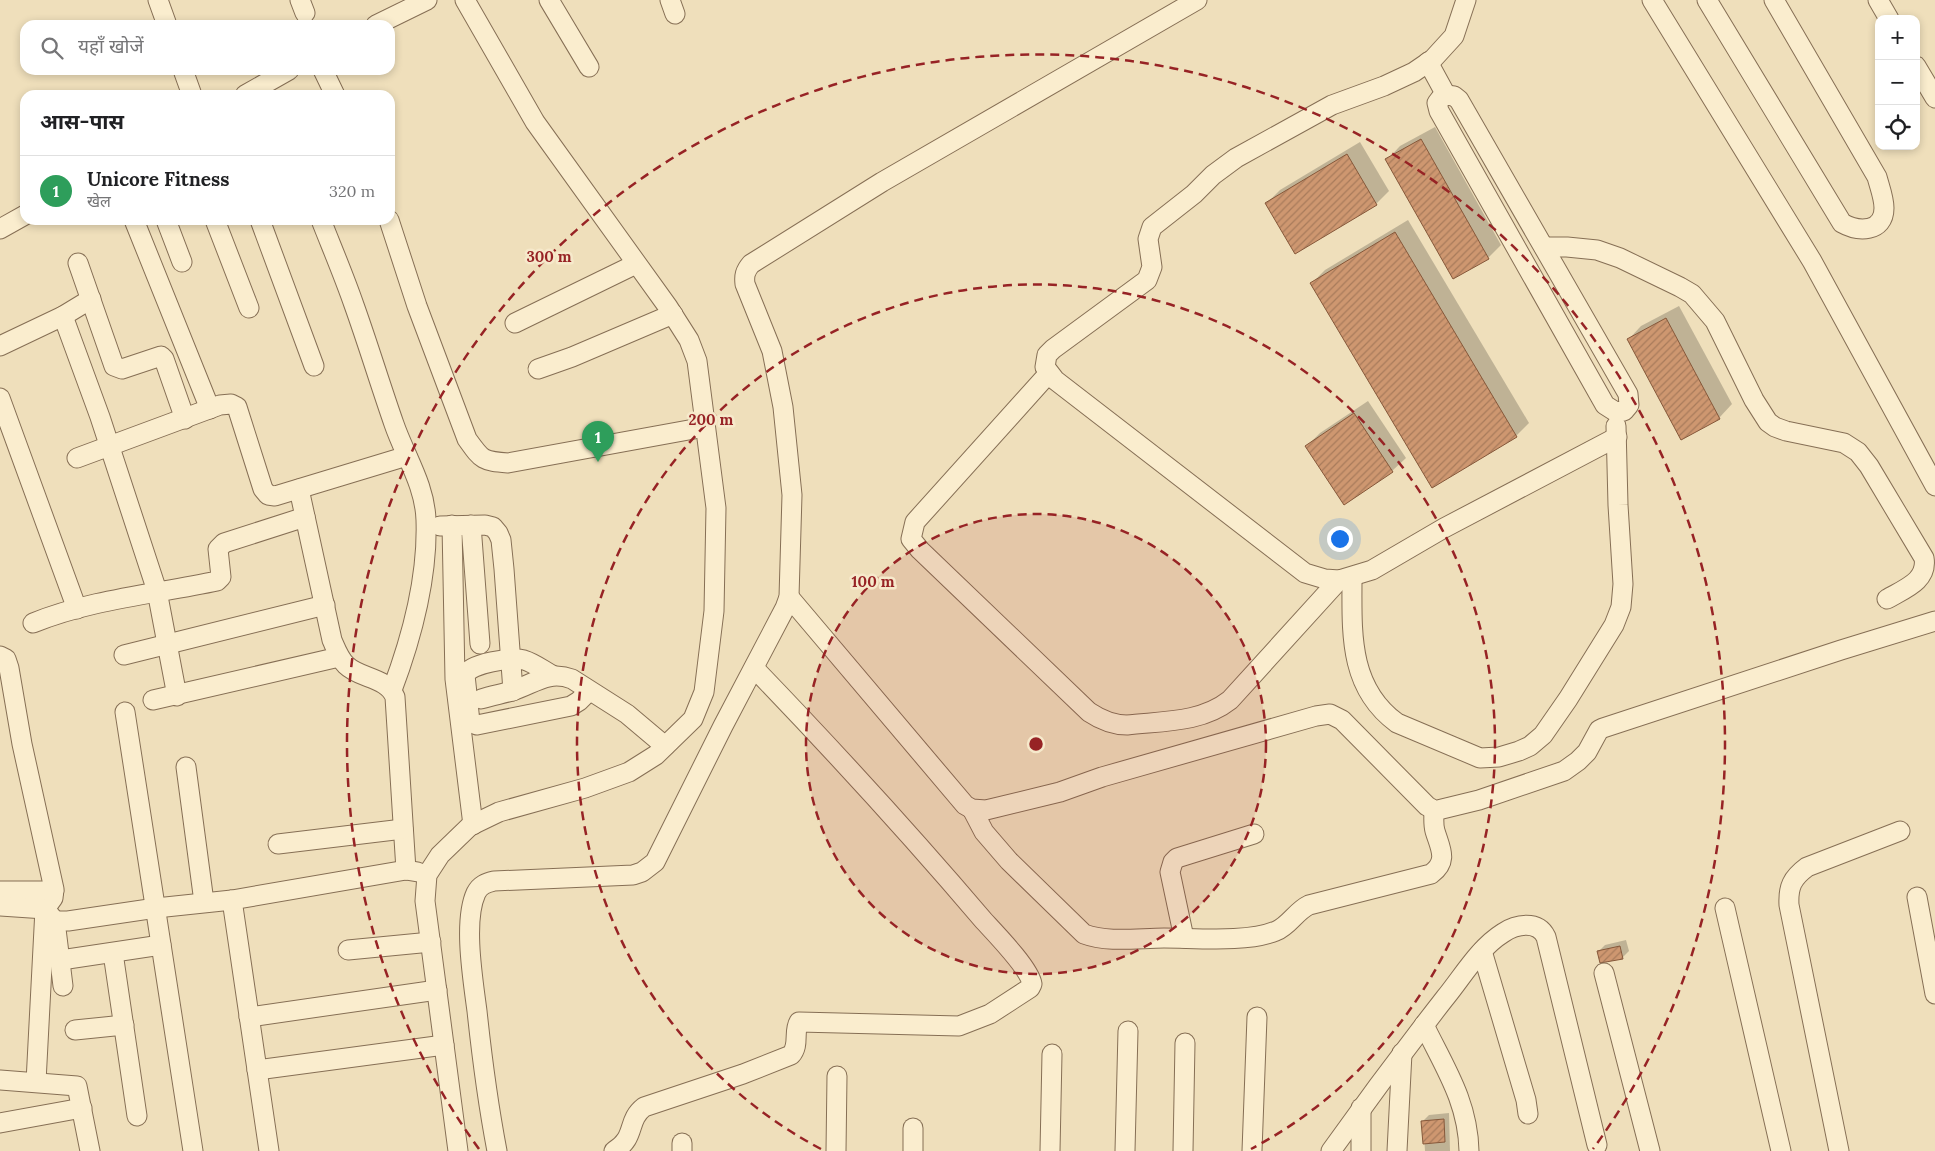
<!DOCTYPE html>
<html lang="hi">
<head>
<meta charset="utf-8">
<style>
	body { margin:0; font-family:Lora,"Noto Sans Devanagari",serif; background:#f2f2f2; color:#202124 }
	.controls { position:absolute; right:15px; top:15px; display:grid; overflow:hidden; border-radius:10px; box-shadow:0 2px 8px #0003 }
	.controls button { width:45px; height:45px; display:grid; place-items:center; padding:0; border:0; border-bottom:1px solid #e0e0e0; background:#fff; color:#202124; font:25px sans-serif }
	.you { position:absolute; left:1339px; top:538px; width:18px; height:18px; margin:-12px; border:4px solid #fff; border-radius:50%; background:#1a73e8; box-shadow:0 0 0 8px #1a73e833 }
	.badge { display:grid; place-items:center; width:32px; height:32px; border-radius:50%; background:#972325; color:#fff; font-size:16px; font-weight:700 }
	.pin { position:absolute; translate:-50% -41px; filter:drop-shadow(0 1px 2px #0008) }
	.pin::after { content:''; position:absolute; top:26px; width:18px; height:15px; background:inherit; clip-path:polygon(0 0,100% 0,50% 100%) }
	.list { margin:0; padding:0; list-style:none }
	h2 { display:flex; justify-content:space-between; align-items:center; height:65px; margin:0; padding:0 20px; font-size:21px }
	h2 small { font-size:16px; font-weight:400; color:#757577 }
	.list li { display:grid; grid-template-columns:32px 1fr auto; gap:15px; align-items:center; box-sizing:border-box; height:70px; padding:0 20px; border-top:1px solid #e0e0e0 }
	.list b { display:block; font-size:19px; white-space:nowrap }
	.list p { margin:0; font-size:16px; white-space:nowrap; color:#757577 }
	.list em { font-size:16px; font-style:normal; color:#757577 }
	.icon { flex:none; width:28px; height:28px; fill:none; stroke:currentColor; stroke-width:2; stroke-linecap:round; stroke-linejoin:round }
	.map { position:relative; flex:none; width:1935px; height:1151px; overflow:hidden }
	.search { position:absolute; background:#fff; box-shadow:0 2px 8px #0003; left:20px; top:20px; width:375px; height:55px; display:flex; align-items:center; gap:12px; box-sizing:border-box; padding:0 18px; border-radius:15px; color:#757577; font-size:19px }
	.panel { position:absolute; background:#fff; box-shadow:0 2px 8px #0003; left:20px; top:90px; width:375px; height:135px; border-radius:15px }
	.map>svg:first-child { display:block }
	.shadow { fill:#0003 }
	.building { fill:url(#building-hatch); stroke:#86583a }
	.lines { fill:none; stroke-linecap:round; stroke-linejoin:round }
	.minor-casing { stroke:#866f55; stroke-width:21 }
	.minor { stroke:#faedce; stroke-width:19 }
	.ring { fill:none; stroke:#972325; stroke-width:2.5; stroke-dasharray:9 6 }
	.centre { fill:#972325; stroke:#f6e9cb; stroke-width:2.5 }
	.ring-label { font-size:15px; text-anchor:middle; font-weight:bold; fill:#972325; stroke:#f6e9cb; stroke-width:5; stroke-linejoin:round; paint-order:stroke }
</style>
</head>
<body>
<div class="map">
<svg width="1935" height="1151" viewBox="0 0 1935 1151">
	<defs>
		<pattern id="building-hatch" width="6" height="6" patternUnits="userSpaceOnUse" patternTransform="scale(1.25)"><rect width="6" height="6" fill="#ce9770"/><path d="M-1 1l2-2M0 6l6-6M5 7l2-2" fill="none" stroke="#a87b5b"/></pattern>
	</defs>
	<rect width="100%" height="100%" fill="#efdfbb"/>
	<!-- shadow -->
	<g class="shadow">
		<path d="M1435,127L1501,245L1488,258L1387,160L1400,146Z"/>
		<path d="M1360,142L1389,191L1376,204L1267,203L1280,190Z"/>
		<path d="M1408,220L1529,423L1516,436L1311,284L1325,270Z"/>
		<path d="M1679,306L1732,404L1719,418L1628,340L1641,326Z"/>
		<path d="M1368,401L1406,458L1392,471L1345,503L1307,446L1320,433Z"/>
		<path d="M1626,940L1629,951L1622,958L1599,951L1605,945Z"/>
		<path d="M1449,1113L1450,1151H1425L1423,1121L1429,1115Z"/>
	</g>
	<!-- building -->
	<g class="building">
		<path d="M1421,139L1489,259L1453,279L1385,159Z"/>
		<path d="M1347,154L1377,205L1295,254L1265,203Z"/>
		<path d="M1395,232L1517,437L1432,488L1310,283Z"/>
		<path d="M1666,318L1720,419L1681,440L1627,339Z"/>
		<path d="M1354,413L1393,472L1344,505L1305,446Z"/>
		<path d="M1620,946L1623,959L1600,963L1597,951Z"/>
		<path d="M1444,1119L1445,1142L1423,1144L1421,1121Z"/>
	</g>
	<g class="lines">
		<!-- minor casing -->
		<g class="minor-casing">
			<g id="minor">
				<path d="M158,0L167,25"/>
				<path d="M300,0L305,13"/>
				<path d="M549,0L589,67"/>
				<path d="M670,0L675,14"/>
				<path d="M1466,0L1454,36L1433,59L1414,72L1384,86L1332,105L1236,158L1213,175L1194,194L1152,227L1148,239L1152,267L1147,280L1053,349L1047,355L1045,367L1055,380L1305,573L1325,579L1339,580L1372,570L1444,528L1617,437"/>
				<path d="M1652,0L1812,261L1935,486"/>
				<path d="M1707,0L1842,223C1858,232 1884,233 1884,208C1884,198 1880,188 1877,177L1774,0"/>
				<path d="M1878,0L1889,19"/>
				<path d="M376,25L427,0"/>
				<path d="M1428,62L1446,95"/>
				<path d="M1916,66L1935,98"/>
				<path d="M183,70L192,95"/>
				<path d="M323,70L335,95"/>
				<path d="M245,95L289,70"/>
				<path d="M1446,95L1454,96L1459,100L1628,394L1629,405L1624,411L1616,412L1605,405L1439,111L1437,103L1440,99Z"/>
				<path d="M134,220L210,409"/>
				<path d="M166,220L182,262"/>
				<path d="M215,220L249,308"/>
				<path d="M260,220L314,366"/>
				<path d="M321,220C332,248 344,276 354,305C368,344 380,384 394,424C405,456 425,485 426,520C428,577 412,637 392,690"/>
				<path d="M389,220L417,306L467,439C482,460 482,461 508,463L705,427"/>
				<path d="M0,229L25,215"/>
				<path d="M1544,247H1567L1597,250L1620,258L1680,287L1692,294L1715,321L1754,400L1768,422L1775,427L1786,431L1844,443L1858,452L1869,466L1924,558C1928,581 1904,589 1887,599"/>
				<path d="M78,263L114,366L122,369L161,356L164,359L185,419"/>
				<path d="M63,316L100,417L157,591L177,696"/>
				<path d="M515,323L636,264"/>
				<path d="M0,346L63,316L91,299"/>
				<path d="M538,369L572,357L673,314"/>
				<path d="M1049,373L915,522L911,539L920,550L1089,712C1101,720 1113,725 1127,725C1162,721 1201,723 1230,700L1339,580"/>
				<path d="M0,398L77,609"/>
				<path d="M77,458L220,405L231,404L237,407L263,489L268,495L275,496L407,456"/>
				<path d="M299,489L332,640C336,649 339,658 346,665C360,679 387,677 395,697L406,870"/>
				<path d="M452,525L455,679L473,825"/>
				<path d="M471,525L480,644"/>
				<path d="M440,526L485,525L493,527L498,533L501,540L504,569L513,691"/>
				<path d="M1352,577C1352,632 1348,687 1397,723L1480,758L1499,757L1519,751L1530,746L1543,735L1568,699L1614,625L1621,607L1623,584L1618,505L1616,426"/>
				<path d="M789,597L965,805L972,809L986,810L1060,792L1102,777L1316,716L1330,714L1342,720L1427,806L1434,810H1438L1479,800L1564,771L1578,761L1587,752L1599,730L1603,728L1841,650L1935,621"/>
				<path d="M33,623C92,599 156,594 217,581L221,577L218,549L224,543L305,517"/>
				<path d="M124,655L325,605"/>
				<path d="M0,656L6,659L9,668L22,744L54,889L53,898L45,909L36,1082"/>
				<path d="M552,675C543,670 534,663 524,660C512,657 470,663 465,675L470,722L477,725L571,706L579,701L589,691"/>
				<path d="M481,699C491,696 501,694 512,691C534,684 548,670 572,679L627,714L665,746"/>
				<path d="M153,700L339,657"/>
				<path d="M125,712L193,1151"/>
				<path d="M186,767L204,902"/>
				<path d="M972,809L984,832L1009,861L1084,934C1108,943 1139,938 1164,938C1196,938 1247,943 1276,931C1289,926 1296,911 1309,905L1431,874C1449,861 1440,848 1435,831C1433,824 1434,817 1434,810"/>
				<path d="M278,844L403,829"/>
				<path d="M0,891H54"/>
				<path d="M1917,897L1935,994"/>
				<path d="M232,900L269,1151"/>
				<path d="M0,906L45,909L55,921L63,986"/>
				<path d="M1725,908L1781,1151"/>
				<path d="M55,921H68L156,908L232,900L406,870L418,872"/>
				<path d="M1184,938L1170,872L1173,862L1177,858L1254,834"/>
				<path d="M348,950L431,942"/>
				<path d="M1482,951L1526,1100L1528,1114"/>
				<path d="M113,953L137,1116"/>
				<path d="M61,960L161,945"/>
				<path d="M1604,973L1650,1151"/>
				<path d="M249,1017L437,990"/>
				<path d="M1424,1025C1445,1068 1468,1102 1469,1151"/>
				<path d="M75,1030L124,1025"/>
				<path d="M257,1070L444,1045"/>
				<path d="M0,1080L77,1086L90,1151"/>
				<path d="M1361,1108V1151"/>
				<path d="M0,1123L82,1108"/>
				<path d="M682,1143V1151"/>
				<path d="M458,1151L425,901L427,875L440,855L470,826L499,812L585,788L629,772L656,755L693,719L704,692L714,611L716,508L697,361L689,340L668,307L535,122L465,0"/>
				<path d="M497,1151C488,1104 482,1058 477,1011C473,980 463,921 476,893C480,885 486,883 494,881L633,875L642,872L655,862L723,726L785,608L789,597L792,495L783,407L772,351L745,284C744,276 745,271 751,264L882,182L1197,0"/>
				<path d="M614,1151C637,1137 626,1121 644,1107L743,1074L791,1055C800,1045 793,1032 799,1022L959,1026L990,1014L1030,988L1032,984C1030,969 995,933 984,921C910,834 833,750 754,668"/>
				<path d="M836,1151L837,1076"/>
				<path d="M913,1151V1128"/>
				<path d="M1050,1151L1052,1054"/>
				<path d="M1125,1151L1128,1031"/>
				<path d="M1183,1151L1185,1043"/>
				<path d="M1252,1151L1257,1017"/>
				<path d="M1331,1151C1368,1099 1406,1048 1445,998C1463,976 1479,948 1503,933C1516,924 1538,920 1546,937L1597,1145"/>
				<path d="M1397,1151L1402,1053"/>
				<path d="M1839,1151L1789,905C1788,887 1792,878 1807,867L1900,831"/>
			</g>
		</g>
		<!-- minor -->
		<use href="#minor" class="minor"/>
	</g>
	<!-- distance rings -->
	<circle cx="1036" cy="744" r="230" fill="#972325" fill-opacity=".12"/>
	<g class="ring">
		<circle cx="1036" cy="744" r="230"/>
		<path d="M821 1149A459 459 0 1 1 1251 1149"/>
		<path d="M479 1149A689 689 0 1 1 1593 1149"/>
	</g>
	<circle cx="1036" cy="744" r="8" class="centre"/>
	<g class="ring-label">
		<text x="549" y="262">300 m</text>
		<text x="711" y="425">200 m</text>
		<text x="873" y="587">100 m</text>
	</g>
</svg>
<div class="controls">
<button>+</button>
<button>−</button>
<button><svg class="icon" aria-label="locate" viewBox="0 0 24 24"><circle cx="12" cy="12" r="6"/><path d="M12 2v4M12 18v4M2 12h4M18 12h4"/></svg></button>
</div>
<div class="you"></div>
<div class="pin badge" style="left:598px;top:462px;background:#2e9e5b">1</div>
<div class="search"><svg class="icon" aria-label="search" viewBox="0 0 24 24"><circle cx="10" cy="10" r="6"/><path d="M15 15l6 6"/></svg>यहाँ खोजें</div>
<section class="panel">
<h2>आस-पास<small></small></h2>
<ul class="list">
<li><span class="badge" style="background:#2e9e5b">1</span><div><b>Unicore Fitness</b><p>खेल</p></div><em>320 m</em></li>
</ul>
</section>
</div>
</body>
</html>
